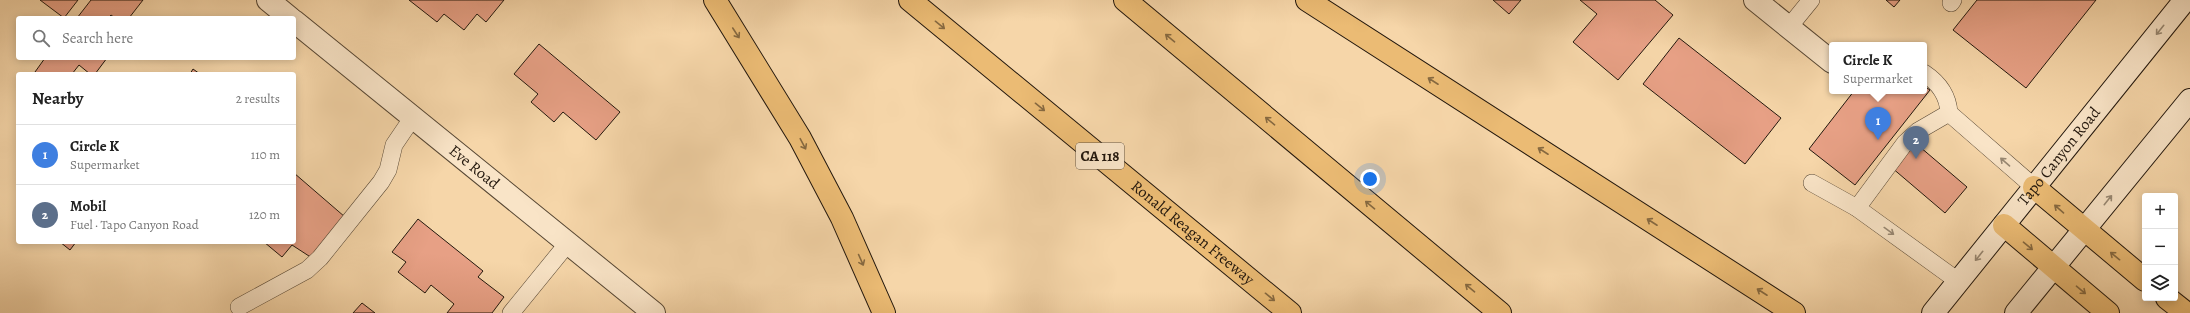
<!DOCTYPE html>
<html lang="en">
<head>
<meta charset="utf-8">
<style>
	body { margin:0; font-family:Alegreya,serif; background:#f2f2f2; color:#222 }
	.controls { position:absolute; right:12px; bottom:12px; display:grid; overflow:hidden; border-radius:4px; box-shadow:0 2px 10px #0003 }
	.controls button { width:36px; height:36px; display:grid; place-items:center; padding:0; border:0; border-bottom:1px solid #e0e0e0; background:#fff; color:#222; font:20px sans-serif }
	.you { position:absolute; left:1370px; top:179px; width:14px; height:14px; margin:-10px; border:3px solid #fff; border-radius:50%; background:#1a73e8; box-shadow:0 0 0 6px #1a73e833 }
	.badge { display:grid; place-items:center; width:26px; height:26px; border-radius:50%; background:#b45309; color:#fff; font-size:13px; font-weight:700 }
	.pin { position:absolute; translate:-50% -33px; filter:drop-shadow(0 1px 2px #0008) }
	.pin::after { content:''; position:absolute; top:21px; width:14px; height:12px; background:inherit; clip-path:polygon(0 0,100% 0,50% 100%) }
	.popup { position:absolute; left:1829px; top:42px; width:98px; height:52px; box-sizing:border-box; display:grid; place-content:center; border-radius:4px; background:#fff; filter:drop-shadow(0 1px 3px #0005); font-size:13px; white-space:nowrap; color:#767676 }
	.popup b { font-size:15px; color:#222 }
	.popup::after { content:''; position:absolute; left:50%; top:100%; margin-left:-8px; border:8px solid transparent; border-top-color:#fff }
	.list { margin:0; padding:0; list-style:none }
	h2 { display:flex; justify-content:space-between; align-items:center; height:52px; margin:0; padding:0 16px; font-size:17px }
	h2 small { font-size:13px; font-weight:400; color:#767676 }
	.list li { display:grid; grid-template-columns:26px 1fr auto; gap:12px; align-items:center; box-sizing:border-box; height:60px; padding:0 16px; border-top:1px solid #e0e0e0 }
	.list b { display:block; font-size:15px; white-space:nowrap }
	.list p { margin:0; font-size:13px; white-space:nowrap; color:#767676 }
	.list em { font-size:13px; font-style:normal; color:#767676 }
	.icon { flex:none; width:22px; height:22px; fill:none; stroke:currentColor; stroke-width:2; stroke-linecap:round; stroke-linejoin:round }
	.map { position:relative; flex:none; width:2190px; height:313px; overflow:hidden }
	.search { position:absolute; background:#fff; box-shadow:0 2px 10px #0003; left:16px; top:16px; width:280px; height:44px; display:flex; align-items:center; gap:10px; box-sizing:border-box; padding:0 14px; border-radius:4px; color:#767676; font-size:15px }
	.panel { position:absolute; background:#fff; box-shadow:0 2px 10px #0003; left:16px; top:72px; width:280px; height:172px; border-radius:4px }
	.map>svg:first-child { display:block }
	.building { fill:#e7a085; stroke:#22170d }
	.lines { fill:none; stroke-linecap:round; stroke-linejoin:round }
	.service-casing { stroke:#574734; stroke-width:18 }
	.minor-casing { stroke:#574734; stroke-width:24 }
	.secondary-casing { stroke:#22170d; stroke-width:24 }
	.motorway-casing { stroke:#22170d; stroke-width:24 }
	.service { stroke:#f9e4c7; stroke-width:17 }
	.minor { stroke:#f9e4c7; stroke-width:22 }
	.secondary { stroke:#f9e4c7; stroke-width:22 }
	.motorway { stroke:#ebbb74; stroke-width:22 }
	.oneway { stroke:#866940 }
	.oneway2 { stroke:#988873 }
	.labels { text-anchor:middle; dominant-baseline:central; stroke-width:4; stroke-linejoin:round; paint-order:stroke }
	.shield { fill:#f9e4c7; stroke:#625445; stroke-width:1 }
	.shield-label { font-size:15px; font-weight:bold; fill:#22170d }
	.street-label { font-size:16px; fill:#22170d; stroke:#f9e4c7 }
</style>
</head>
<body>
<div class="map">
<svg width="2190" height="313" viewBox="0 0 2190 313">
	<rect width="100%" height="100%" fill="#f6d6a9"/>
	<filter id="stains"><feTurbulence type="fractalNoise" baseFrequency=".005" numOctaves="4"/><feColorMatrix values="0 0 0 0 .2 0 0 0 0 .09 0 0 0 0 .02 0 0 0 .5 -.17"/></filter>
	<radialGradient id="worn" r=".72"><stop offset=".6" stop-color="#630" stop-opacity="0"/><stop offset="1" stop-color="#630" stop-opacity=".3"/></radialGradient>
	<!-- building -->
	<g class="building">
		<path d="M40,0H78L64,18Z"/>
		<path d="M91,0H143L129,18H115L111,15L108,18H77Z"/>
		<path d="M409,0H504L486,22L477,14L464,30L444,14L437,22Z"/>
		<path d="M1493,0H1521L1509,14Z"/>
		<path d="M1580,0H1655L1673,15L1618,80L1573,42L1597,14Z"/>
		<path d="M1886,0H1900L1894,7Z"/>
		<path d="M1977,0H2096L2026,88L1953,30Z"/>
		<path d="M1679,38L1781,118L1745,164L1643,84Z"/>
		<path d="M539,44L620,112L596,140L563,112L554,122L531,102L538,94L514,74Z"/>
		<path d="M45,58H107L95,74H90L79,65L72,74H38L35,72Z"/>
		<path d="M193,69L200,74H190Z"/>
		<path d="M1924,86L1930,90L1855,185L1809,149L1854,91H1924Z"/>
		<path d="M1913,141L1967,187L1945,213L1891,167Z"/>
		<path d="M294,173L345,217L312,258L292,245L282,257L264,242H294Z"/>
		<path d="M418,219L483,271L478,277L504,297L492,313H447L454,304L431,285L425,293L398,272L406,262L392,252Z"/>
		<path d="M60,242H76L70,250Z"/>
		<path d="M362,303L375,313H353Z"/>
	</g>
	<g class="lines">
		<!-- service casing -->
		<g class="service-casing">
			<g id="service">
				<path d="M1951,3L1953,0"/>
				<path d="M1789,27L1811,0"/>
				<path d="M1924,73C1939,83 1948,95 1949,113L2034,187"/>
				<path d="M1812,183L1857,208L1958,281"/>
				<path d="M1857,208L1905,143L1918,131L1949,113"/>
				<path d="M239,307L307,270L320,258L381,182L388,170L394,145L413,117"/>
				<path d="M511,313L568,243"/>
			</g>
		</g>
		<!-- minor casing -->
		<g class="minor-casing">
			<g id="minor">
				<path d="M268,0L290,18"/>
				<path d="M1755,0L1832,62"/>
				<path id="s1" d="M294,21L654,313"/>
			</g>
		</g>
		<!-- secondary casing -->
		<g class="secondary-casing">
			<g id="secondary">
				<path id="s2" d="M1933,313L2185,0"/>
				<path d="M2016,313L2190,100"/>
			</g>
		</g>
		<!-- motorway casing -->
		<g class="motorway-casing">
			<g id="motorway">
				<path d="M715,0L800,138L842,218L884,313"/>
				<path id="s3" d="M910,0L1290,313"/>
				<path d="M1125,0L1500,313"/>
				<path d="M1307,0L1794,313"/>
				<path d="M2034,187L2145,280"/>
				<path d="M2004,225L2108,313"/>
				<path d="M2167,298L2186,313"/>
			</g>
		</g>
		<!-- service -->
		<use href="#service" class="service"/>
		<!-- minor -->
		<use href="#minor" class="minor"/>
		<!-- secondary -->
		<use href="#secondary" class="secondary"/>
		<!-- motorway -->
		<use href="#motorway" class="motorway"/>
	</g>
	<!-- one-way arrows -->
	<defs><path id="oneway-shaft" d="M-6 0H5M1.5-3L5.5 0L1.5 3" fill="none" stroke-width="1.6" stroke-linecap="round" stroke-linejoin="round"/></defs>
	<g class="oneway">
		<use href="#oneway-shaft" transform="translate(940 25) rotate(39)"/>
		<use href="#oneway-shaft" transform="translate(736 33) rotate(57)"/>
		<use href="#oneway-shaft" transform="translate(1170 38) rotate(-140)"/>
		<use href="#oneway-shaft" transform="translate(1433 81) rotate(-147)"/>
		<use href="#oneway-shaft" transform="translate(1040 107) rotate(39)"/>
		<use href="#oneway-shaft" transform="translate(1270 121) rotate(-140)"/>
		<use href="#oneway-shaft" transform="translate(803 144) rotate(62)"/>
		<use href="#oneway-shaft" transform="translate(1543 151) rotate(-147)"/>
		<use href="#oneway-shaft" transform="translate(1370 205) rotate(-140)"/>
		<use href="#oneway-shaft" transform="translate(2059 209) rotate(-139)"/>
		<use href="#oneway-shaft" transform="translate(1652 222) rotate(-147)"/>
		<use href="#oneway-shaft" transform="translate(2028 246) rotate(40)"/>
		<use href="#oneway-shaft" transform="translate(2115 256) rotate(-141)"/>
		<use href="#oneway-shaft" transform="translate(861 260) rotate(66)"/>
		<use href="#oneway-shaft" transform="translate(1470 288) rotate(-140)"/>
		<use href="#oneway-shaft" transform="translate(2081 290) rotate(40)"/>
		<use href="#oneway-shaft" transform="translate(1762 292) rotate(-147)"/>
		<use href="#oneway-shaft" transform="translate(1270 297) rotate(39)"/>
	</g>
	<g class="oneway2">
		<use href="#oneway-shaft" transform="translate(2160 30) rotate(129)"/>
		<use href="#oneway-shaft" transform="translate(2005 162) rotate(-139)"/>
		<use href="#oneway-shaft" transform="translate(2108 200) rotate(-51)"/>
		<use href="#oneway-shaft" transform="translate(1889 231) rotate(36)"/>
		<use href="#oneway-shaft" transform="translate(1979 256) rotate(129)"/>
	</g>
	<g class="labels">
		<!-- shield labels -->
		<rect class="shield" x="1076" y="143" width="48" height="26" rx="3"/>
		<g class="shield-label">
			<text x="1100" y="156">CA 118</text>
		</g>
		<!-- street labels -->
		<g class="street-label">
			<text stroke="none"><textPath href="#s2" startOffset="201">Tapo Canyon Road</textPath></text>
			<text stroke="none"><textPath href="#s1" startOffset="232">Eve Road</textPath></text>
			<text stroke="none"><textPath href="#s3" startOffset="366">Ronald Reagan Freeway</textPath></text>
		</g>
	</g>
	<rect width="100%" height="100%" filter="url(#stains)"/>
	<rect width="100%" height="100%" fill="url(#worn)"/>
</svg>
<div class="controls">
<button>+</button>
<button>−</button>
<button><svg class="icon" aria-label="layers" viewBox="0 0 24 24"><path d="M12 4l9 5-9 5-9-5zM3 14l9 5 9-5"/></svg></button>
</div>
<div class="you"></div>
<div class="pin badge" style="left:1878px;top:140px;background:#3f7fe0">1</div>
<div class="popup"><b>Circle K</b>Supermarket</div>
<div class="pin badge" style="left:1916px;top:159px;background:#5c6f8a">2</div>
<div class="search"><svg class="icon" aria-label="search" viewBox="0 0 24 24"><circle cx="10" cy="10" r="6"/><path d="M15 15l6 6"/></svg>Search here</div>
<section class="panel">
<h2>Nearby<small>2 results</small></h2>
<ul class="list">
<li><span class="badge" style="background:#3f7fe0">1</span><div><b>Circle K</b><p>Supermarket</p></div><em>110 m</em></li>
<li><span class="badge" style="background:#5c6f8a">2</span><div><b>Mobil</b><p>Fuel · Tapo Canyon Road</p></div><em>120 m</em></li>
</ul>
</section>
</div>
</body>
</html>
